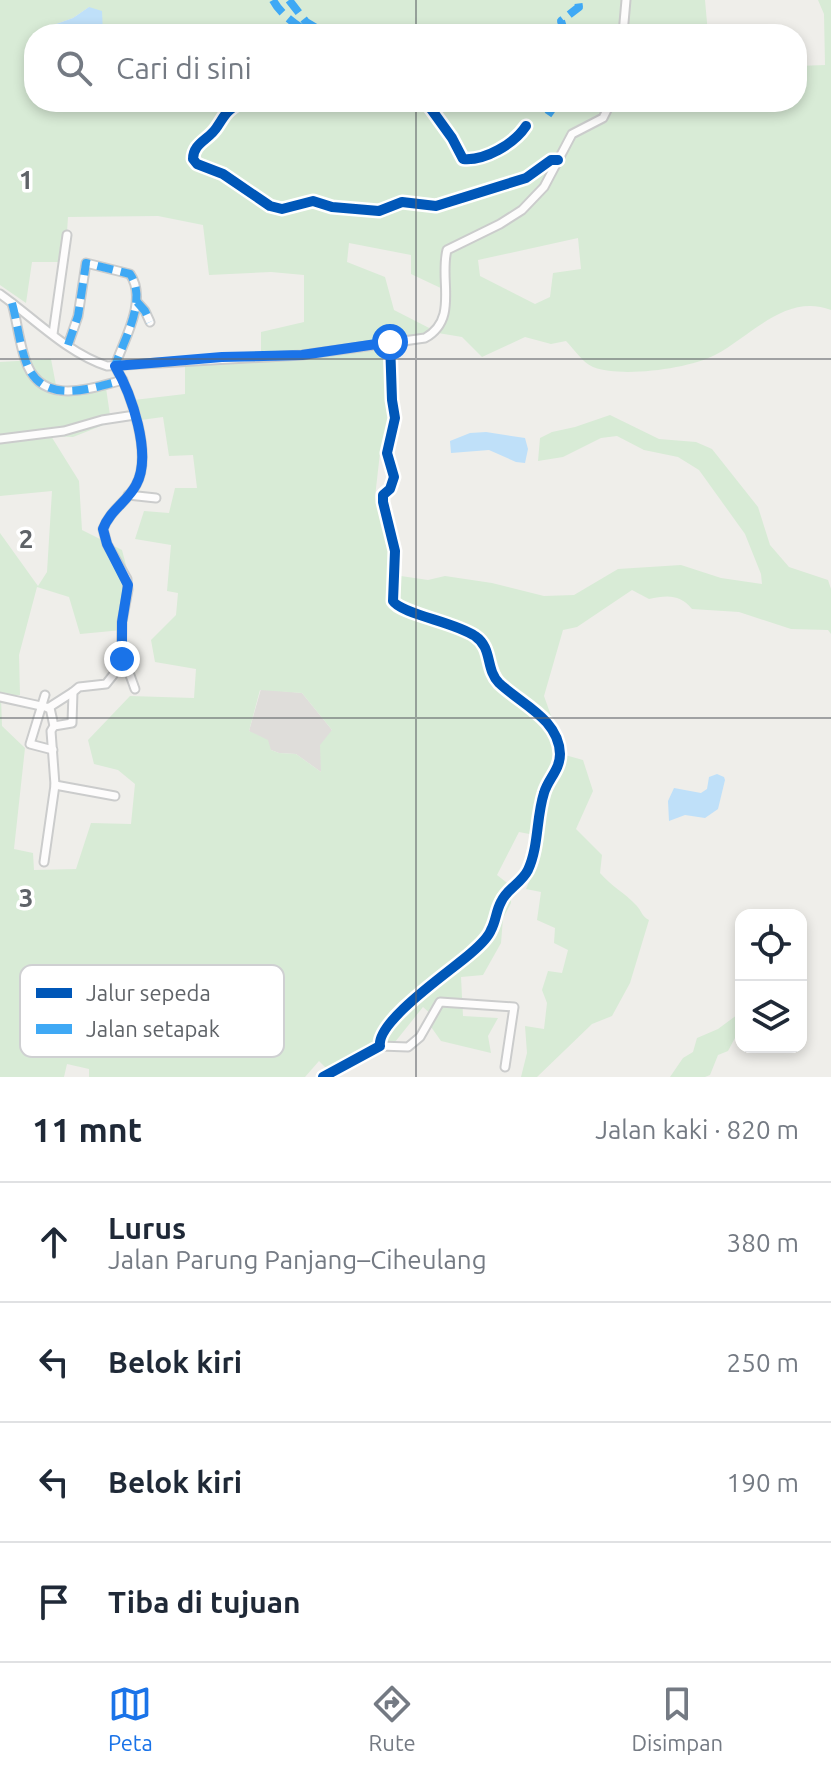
<!DOCTYPE html>
<html lang="id">
<head>
<meta charset="utf-8">
<style>
	body { margin:0; font-family:Ubuntu,sans-serif; background:#f6f6f7; color:#1f2937 }
	.controls { position:absolute; right:24px; bottom:24px; display:grid; overflow:hidden; border-radius:16px; box-shadow:0 4px 12px #0003 }
	.controls button { width:72px; height:72px; display:grid; place-items:center; padding:0; border:0; border-bottom:2px solid #e0e1e3; background:#fff; color:#1f2937; font:40px sans-serif }
	.stop { position:absolute; width:24px; height:24px; margin:-18px; border:6px solid #1a73e8; border-radius:50%; background:#fff }
	.stop.end { background:#1a73e8; border-color:#fff; box-shadow:0 2px 8px #0008 }
	.list { margin:0; padding:0; list-style:none }
	h2 { display:flex; justify-content:space-between; align-items:center; height:104px; margin:0; padding:0 32px; font-size:34px }
	h2 small { font-size:26px; font-weight:400; color:#747a83 }
	.list li { display:grid; grid-template-columns:52px 1fr auto; gap:24px; align-items:center; box-sizing:border-box; height:120px; padding:0 32px; border-top:2px solid #e0e1e3 }
	.list b { display:block; font-size:30px; white-space:nowrap }
	.list p { margin:0; font-size:26px; white-space:nowrap; color:#747a83 }
	.list em { font-size:26px; font-style:normal; color:#747a83 }
	.icon { flex:none; width:44px; height:44px; fill:none; stroke:currentColor; stroke-width:2; stroke-linecap:round; stroke-linejoin:round }
	.map { position:relative; flex:none; width:831px; height:1077px; overflow:hidden }
	.search { position:absolute; background:#fff; box-shadow:0 4px 12px #0003; left:24px; right:24px; top:24px; height:88px; display:flex; align-items:center; gap:20px; box-sizing:border-box; padding:0 28px; border-radius:32px; color:#747a83; font-size:30px }
	.sheet { height:584px; background:#fff }
	nav { display:flex; justify-content:space-around; align-items:center; box-sizing:border-box; height:112px; border-top:2px solid #e0e1e3; background:#fff; font-size:22px; color:#747a83 }
	nav a { display:grid; justify-items:center; gap:4px }
	nav .on { color:#1a73e8 }
	.map>svg:first-child { display:block }
	.industrial { fill:#dfddda }
	.green { fill:#d8ebd6; fill-rule:evenodd }
	.water { fill:#bfe0f9 }
	.lines { fill:none; stroke-linecap:round; stroke-linejoin:round }
	.minor-casing { stroke:#cbcccc; stroke-width:11 }
	.minor { stroke:#fdfcfc; stroke-width:7 }
	.quiet { stroke:#3fa9f5; stroke-width:8; stroke-dasharray:16 8; stroke-linecap:butt }
	.cycleway-casing { stroke:#fff; stroke-width:15 }
	.cycleway { stroke:#0057b8; stroke-width:10 }
	.route { stroke:#1a73e8; stroke-width:10 }
	.grid { fill:none; stroke:#5f6368; stroke-width:2; stroke-opacity:0.55 }
	.key { fill:#fff; stroke:#cfd0d2; stroke-width:2 }
	.key-label { font-size:22px; fill:#5f6368 }
	.grid-label { font-size:26px; text-anchor:middle; font-weight:bold; fill:#5f6368; stroke:#fff; stroke-width:7; stroke-linejoin:round; paint-order:stroke }
</style>
</head>
<body>
<div class="map">
<svg width="831" height="1077" viewBox="0 0 831 1077">
	<rect width="100%" height="100%" fill="#efeeea"/>
	<!-- industrial -->
	<path class="industrial" d="M261,689L302,693L332,730L321,772L296,754L279,753L271,750L249,731Z"/>
	<!-- green -->
	<g class="green">
		<path d="M0,0H705L708,34H103L105,32L89,7L73,18L42,29L39,34H34V102H797V66L825,65L824,14L818,0H831V310C786,293 751,336 715,355C688,369 621,378 593,367C583,363 574,349 566,341L551,344L525,337L482,357L462,337L438,333L387,343L393,420L380,453L375,497L394,575L428,580L445,576L492,583L544,596L574,595L618,569L681,565L721,578L762,584L761,574L745,534L699,470L678,457L644,450L617,436L601,438L563,457L538,461L540,438L552,432L575,427L610,415L659,439L696,442L712,449L758,507L770,545L789,567L828,580L831,589V634L828,630L791,629L739,612L692,609C680,594 667,595 649,599L632,590L577,627L563,630L544,696L565,755L583,760L593,791L576,829L602,855L600,873C611,886 625,893 636,905C642,911 641,916 649,920L630,983L612,1016L592,1024L537,1077H521L527,1053L525,1026L544,1029L547,1003L542,990L548,971L562,973L568,950L554,943L555,928L537,920L541,892L526,889L537,862L540,836L519,832L497,875L511,886V903L503,918L501,943L483,975L461,977L463,1016L498,1018L488,1036L491,1053L441,1041L429,1024L433,1016L423,1007L395,1042L375,1048L332,1074L319,1061L305,1077H89V1069L67,1064L64,1077H0V533L38,586L47,572L52,491L0,496V362L51,359L58,396L105,381L111,422L73,437L51,436L79,481L82,530L122,550L132,588L122,630L80,634L69,597L37,587L19,655L20,695L1,697L2,726L25,748L14,849L33,853L34,870L76,869L91,823L131,824L135,784L118,770L94,764L88,740L130,696L194,698L196,669L155,662L151,640L176,615L178,593L167,591L171,545L135,539L144,511L169,513L175,488H197L193,455L169,456L163,417L141,420L134,400L185,394V356L261,351V332L304,322V275L271,272L209,275L203,225L158,216L68,217L65,262H32L26,303L0,285ZM578,238L581,269L553,273L550,297L535,304L480,276L478,260ZM349,243L411,255V274L447,291L437,332L394,310L385,277L347,262ZM260,690L302,693L332,730L320,745L321,772L296,754L279,753L271,750L268,740L249,731Z"/>
		<path d="M741,1012V1036H736L728,1051L718,1055L710,1075L705,1077H670L683,1058L693,1052L697,1038L718,1029Z"/>
	</g>
	<!-- water -->
	<g class="water">
		<path d="M89,7L102,11L103,34H39L42,29L73,18Z"/>
		<path d="M486,432L525,438L528,449L525,463L516,462L489,450L451,453L450,441L470,433Z"/>
		<path d="M717,774L724,777L725,780L718,809L705,818L685,815L669,821L668,801L674,788L701,793L707,789L709,777Z"/>
	</g>
	<g class="lines">
		<!-- minor casing -->
		<g class="minor-casing">
			<g id="minor">
				<path d="M623,34L626,0"/>
				<path d="M0,294C34,318 67,353 107,366L302,355L425,338C459,319 439,280 447,250L500,224L522,210L544,187L572,134L603,118L611,102"/>
				<path d="M137,302L145,311L150,322"/>
				<path d="M12,303C17,321 19,341 25,359C40,407 88,389 123,380"/>
				<path d="M53,334L67,235"/>
				<path d="M0,439L64,431L102,420L135,415"/>
				<path d="M128,495L156,498"/>
				<path d="M122,659L126,664L135,689"/>
				<path d="M45,695L30,744L53,750"/>
				<path d="M0,697L50,708L54,726"/>
				<path d="M48,708L73,692"/>
				<path d="M55,785L115,796"/>
				<path d="M44,862L55,785L51,731L54,726L72,723L73,692L79,687L106,684L121,665L122,622L128,590L127,579L107,544L103,529C110,510 127,502 136,485C153,455 131,393 115,366C124,339 148,300 130,274L86,263L78,316L68,345"/>
				<path d="M380,1046L408,1047L420,1037L440,1002L514,1007L505,1067"/>
				<path d="M323,1077L380,1046C376,1021 452,970 471,953C478,947 488,938 491,930C496,921 496,911 501,902C507,888 521,884 528,870C539,846 536,818 544,793C548,779 560,770 560,754C559,719 521,704 499,683C485,669 493,648 475,636C455,622 401,614 393,601L395,551L383,502V495L390,489L394,477L387,453L395,418L392,400L390,342"/>
			</g>
		</g>
		<!-- minor -->
		<use href="#minor" class="minor"/>
		<!-- quiet -->
		<g class="quiet">
			<path d="M273,0C281,15 296,25 311,34"/>
			<path d="M289,0L306,22L316,28"/>
			<path d="M565,34L561,21L579,7L578,0"/>
			<path d="M548,115L557,102"/>
			<path d="M137,302L145,311L150,322"/>
			<path d="M12,303C17,321 19,341 25,359C40,407 88,389 123,380"/>
			<path d="M68,345L78,316L86,263L130,274C148,300 124,339 115,366"/>
		</g>
		<!-- cycleway casing -->
		<g class="cycleway-casing">
			<g id="cycleway">
				<path d="M240,102C224,114 227,112 217,127C209,140 193,143 193,159L197,164L223,174L270,206L282,209L313,201L332,207L379,211L402,202L436,206L526,178L551,160H558"/>
				<path d="M426,102L452,138L463,159C485,161 514,144 526,126"/>
				<path d="M323,1077L380,1046C376,1021 452,970 471,953C478,947 488,938 491,930C496,921 496,911 501,902C507,888 521,884 528,870C539,846 536,818 544,793C548,779 560,770 560,754C559,719 521,704 499,683C485,669 493,648 475,636C455,622 401,614 393,601L395,551L383,502V495L390,489L394,477L387,453L395,418L392,400L390,342"/>
			</g>
		</g>
		<!-- cycleway -->
		<use href="#cycleway" class="cycleway"/>
	</g>
	<g class="lines">
		<!-- route -->
		<path class="route" d="M122,659V622L128,585L107,544L103,529C110,510 127,502 136,485C153,455 131,393 115,366L222,357L302,355L390,342"/>
	</g>
	<!-- grid -->
	<path class="grid" d="M416,0V34M416,102V1077M0,359H831M0,718H831"/>
	<!-- legend -->
	<rect x="20" y="965" width="264" height="92" rx="12" class="key"/>
	<rect x="36" y="988" width="36" height="10" fill="#0057b8"/>
	<rect x="36" y="1024" width="36" height="10" fill="#3fa9f5"/>
	<g class="key-label">
		<text x="86" y="1001">Jalur sepeda</text>
		<text x="86" y="1037">Jalan setapak</text>
	</g>
	<g class="grid-label">
		<text x="26" y="189">1</text>
		<text x="26" y="548">2</text>
		<text x="26" y="907">3</text>
	</g>
</svg>
<div class="controls">
<button><svg class="icon" aria-label="locate" viewBox="0 0 24 24"><circle cx="12" cy="12" r="6"/><path d="M12 2v4M12 18v4M2 12h4M18 12h4"/></svg></button>
<button><svg class="icon" aria-label="layers" viewBox="0 0 24 24"><path d="M12 4l9 5-9 5-9-5zM3 14l9 5 9-5"/></svg></button>
</div>
<div class="stop" style="left:390px;top:342px"></div>
<div class="stop end" style="left:122px;top:659px"></div>
<div class="search"><svg class="icon" aria-label="search" viewBox="0 0 24 24"><circle cx="10" cy="10" r="6"/><path d="M15 15l6 6"/></svg>Cari di sini</div>
</div>
<section class="sheet">
<h2>11 mnt<small>Jalan kaki · 820 m</small></h2>
<ul class="list">
<li><svg class="icon" aria-label="ahead" viewBox="0 0 24 24"><path d="M12 20V5M6 11l6-6 6 6"/></svg><div><b>Lurus</b><p>Jalan Parung Panjang–Ciheulang</p></div><em>380 m</em></li>
<li><svg class="icon" aria-label="left" viewBox="0 0 24 24"><path d="M17 20v-9H6M10 6l-5 5 5 5"/></svg><div><b>Belok kiri</b></div><em>250 m</em></li>
<li><svg class="icon" aria-label="left" viewBox="0 0 24 24"><path d="M17 20v-9H6M10 6l-5 5 5 5"/></svg><div><b>Belok kiri</b></div><em>190 m</em></li>
<li><svg class="icon" aria-label="arrive" viewBox="0 0 24 24"><path d="M6 21V4h12l-3 4 3 4H6"/></svg><div><b>Tiba di tujuan</b></div></li>
</ul>
</section>
<nav>
<a class="on"><svg class="icon" aria-label="map" viewBox="0 0 24 24"><path d="M3 6l6-2 6 2 6-2v14l-6 2-6-2-6 2zM9 4v14M15 6v14"/></svg>Peta</a>
<a><svg class="icon" aria-label="directions" viewBox="0 0 24 24"><path d="M12 3l9 9-9 9-9-9zM9 14v-3h6M13 9l2 2-2 2"/></svg>Rute</a>
<a><svg class="icon" aria-label="saved" viewBox="0 0 24 24"><path d="M7 4h10v16l-5-4-5 4z"/></svg>Disimpan</a>
</nav>
</body>
</html>
